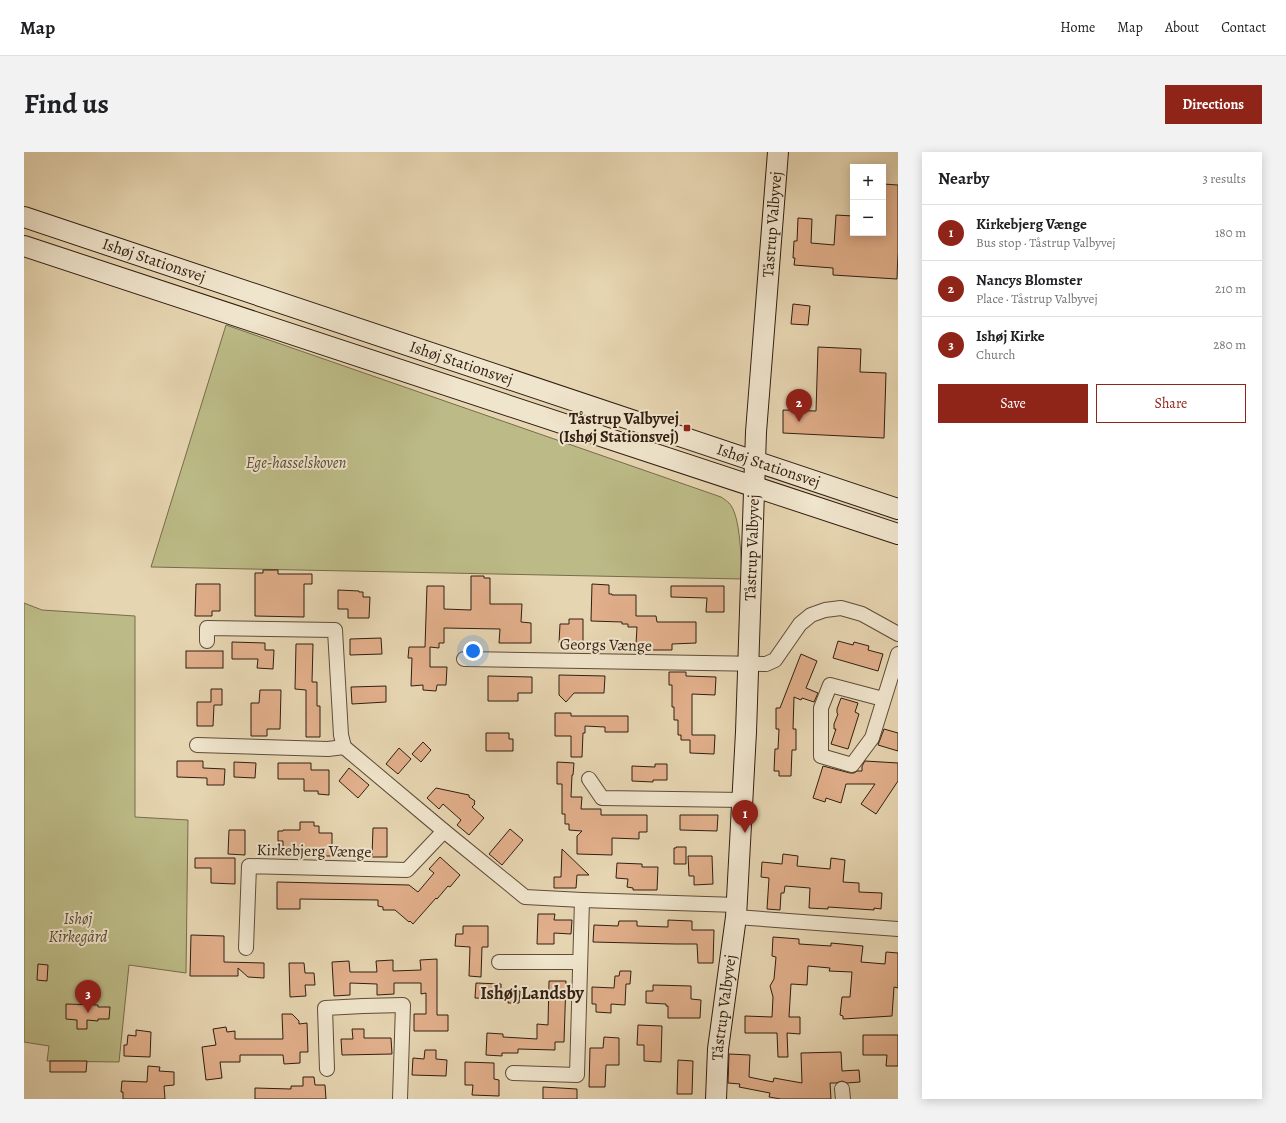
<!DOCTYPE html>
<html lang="en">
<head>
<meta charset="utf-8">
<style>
	body { margin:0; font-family:Alegreya,serif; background:#f2f2f2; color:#202124 }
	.controls { position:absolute; right:12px; top:12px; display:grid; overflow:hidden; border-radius:0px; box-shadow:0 2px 10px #0003 }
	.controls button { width:36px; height:36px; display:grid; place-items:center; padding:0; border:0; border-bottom:1px solid #e0e0e0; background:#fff; color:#202124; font:20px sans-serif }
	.you { position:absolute; left:449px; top:499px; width:14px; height:14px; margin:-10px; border:3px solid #fff; border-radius:50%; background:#1a73e8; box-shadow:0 0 0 6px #1a73e833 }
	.badge { display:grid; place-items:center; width:26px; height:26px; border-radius:50%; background:#8f2418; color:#fff; font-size:13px; font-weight:700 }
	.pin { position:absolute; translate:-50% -33px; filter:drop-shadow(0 1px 2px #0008) }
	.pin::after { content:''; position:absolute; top:21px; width:14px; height:12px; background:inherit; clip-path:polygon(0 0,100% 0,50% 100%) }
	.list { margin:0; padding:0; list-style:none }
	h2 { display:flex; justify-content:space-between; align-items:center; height:52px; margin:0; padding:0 16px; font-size:17px }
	h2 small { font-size:13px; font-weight:400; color:#757577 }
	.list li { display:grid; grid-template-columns:26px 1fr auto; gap:12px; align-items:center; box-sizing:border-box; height:56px; padding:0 16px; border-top:1px solid #e0e0e0 }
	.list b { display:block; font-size:15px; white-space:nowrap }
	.list p { margin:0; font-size:13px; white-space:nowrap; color:#757577 }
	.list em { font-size:13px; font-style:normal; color:#757577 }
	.actions { display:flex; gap:8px; padding:12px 16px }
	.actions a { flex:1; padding:9px 0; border:1px solid #8f2418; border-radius:0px; text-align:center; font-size:14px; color:#8f2418 }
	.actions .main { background:#8f2418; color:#fff }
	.map { position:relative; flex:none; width:874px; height:947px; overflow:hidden; border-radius:0px }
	header { display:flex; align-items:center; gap:24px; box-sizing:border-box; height:56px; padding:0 20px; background:#fff; border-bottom:1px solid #e0e0e0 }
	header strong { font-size:19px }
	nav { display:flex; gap:22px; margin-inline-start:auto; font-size:14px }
	.intro { display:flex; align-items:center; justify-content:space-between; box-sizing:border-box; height:96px; padding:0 24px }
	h1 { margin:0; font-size:28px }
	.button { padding:10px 18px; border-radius:0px; background:#8f2418; color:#fff; font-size:14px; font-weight:700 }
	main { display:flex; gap:24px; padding:0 24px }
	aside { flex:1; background:#fff; border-radius:0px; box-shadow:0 2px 10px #0003 }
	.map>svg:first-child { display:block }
	.green { fill:#bcbb87; stroke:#776c4c }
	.building { fill:#e1af8b; stroke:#321e11 }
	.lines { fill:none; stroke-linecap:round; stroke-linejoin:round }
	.street-casing { stroke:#5f4c39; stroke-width:16 }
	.secondary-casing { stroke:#321e11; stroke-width:22 }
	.street { stroke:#efe4cc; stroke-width:14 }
	.secondary { stroke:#efe4cc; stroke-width:20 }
	.poi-dot { fill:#8f2418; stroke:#efe4cc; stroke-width:1.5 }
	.labels { text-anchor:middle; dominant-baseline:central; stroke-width:4; stroke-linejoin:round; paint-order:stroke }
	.street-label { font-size:16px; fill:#321e11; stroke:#efe4cc }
	.poi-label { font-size:16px; font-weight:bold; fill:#321e11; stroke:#efe4cc; text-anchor:end }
	.park-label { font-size:16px; font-style:italic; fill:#5b4d34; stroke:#efe4cc }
	.quarter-label { font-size:18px; font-weight:bold; fill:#321e11; stroke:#efe4cc }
</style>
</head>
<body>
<header>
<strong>Map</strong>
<nav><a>Home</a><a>Map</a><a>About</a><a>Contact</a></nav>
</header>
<div class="intro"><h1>Find us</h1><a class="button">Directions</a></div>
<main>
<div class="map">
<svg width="874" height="947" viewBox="0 0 874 947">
	<rect width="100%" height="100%" fill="#e6d5b1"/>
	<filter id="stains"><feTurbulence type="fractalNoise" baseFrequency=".005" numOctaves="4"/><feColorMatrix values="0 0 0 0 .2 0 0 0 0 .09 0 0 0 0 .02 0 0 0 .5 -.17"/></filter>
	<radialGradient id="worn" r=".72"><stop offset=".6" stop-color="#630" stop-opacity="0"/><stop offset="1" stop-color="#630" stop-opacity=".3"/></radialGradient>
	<!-- green -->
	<g class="green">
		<path d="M202,173L697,345C700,347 703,349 705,351C717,363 717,410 718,427L127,415Z"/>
		<path d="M0,451L18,458L111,464V665L164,668L162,821L105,813L95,910L23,909L25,894L0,890Z"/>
	</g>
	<!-- building -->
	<g class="building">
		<path d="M859,32L874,33V100L873,127L809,123V116L770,113L771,106H769L770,89H773L774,66L788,67L787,91L810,93L812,63L829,64V81H859Z"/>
		<path d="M769,152L786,154L784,173L767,172Z"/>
		<path d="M794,195L837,197L836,220L862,221L860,286L759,281V258L792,259Z"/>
		<path d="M239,418H254V422H288V432H280V465L231,464V421H239Z"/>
		<path d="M447,424H460V426H466V452H498L497,470L507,471V491H475L476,477L420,476V491H415V496L406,495V515H423L422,533H413L412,539L399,538V533L387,534L388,506H384L385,495H401L403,434H420V457L447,458Z"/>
		<path d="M172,432H196V459H188V464H171Z"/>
		<path d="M568,432L585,433V442H588V443H612V464H632L633,470H672V491L648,492V498H624V492H612L613,475H604V472H598V470L567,469Z"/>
		<path d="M647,434H700V460H682L683,446L647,445Z"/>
		<path d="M314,438L335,439V440H339V445H346L345,466H324V457H314Z"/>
		<path d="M545,467H559V491H535L536,472H545Z"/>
		<path d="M357,486L358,502L326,503V487Z"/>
		<path d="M814,489L829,493L830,490L845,494L844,498L859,502L854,519L809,506Z"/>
		<path d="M208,490L241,491V498H250L249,517L233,516L234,507H208Z"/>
		<path d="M272,492H289L288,530H293V554H296V585H282V538L271,537Z"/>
		<rect x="162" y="499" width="37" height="17"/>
		<path d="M777,502L793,509L782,536L794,541L790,550L778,546L777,548L770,545L769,577H772V598H768L767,624H755V619H750L751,597H754L755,577H752V556H756Z"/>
		<path d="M645,520H662V524L692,525L691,543L668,542V583H691L690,602L666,601V588H657V583H654V568H650V555H648V533H645Z"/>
		<path d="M535,523L581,524L580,541H550L542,550L535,543Z"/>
		<path d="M464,524L508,525V541H494V549H464Z"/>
		<path d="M362,534V550L328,552L327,535Z"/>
		<path d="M187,537H198V553H190L189,574H173V550H187Z"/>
		<path d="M236,538H257L256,577H243V584H227V551H235Z"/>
		<path d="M817,546L834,551L831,560L835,562L824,597L807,592L812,577H810V572L814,562L813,561V557Z"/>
		<path d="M531,561H547V564H604V580H581V575L561,574V581H559L558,605H547V584H531Z"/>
		<path d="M860,577L874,581V599L854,593Z"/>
		<path d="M462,581H485V587H489V599H462Z"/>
		<path d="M399,590L407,598L397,610L388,602Z"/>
		<path d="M375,596L387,607L374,622L362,612Z"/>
		<path d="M153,609H179V616L201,617L200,633H183V626L153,625Z"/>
		<path d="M841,609L874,611V629L852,662L837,652L851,632H822L817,651L802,646L801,650L789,646L799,614L826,621H830L833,619H838V614Z"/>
		<path d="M210,610L232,611L231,626L210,625Z"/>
		<path d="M533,610L550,611L549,623H548L547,645H558L557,657H577V663H623V680H615V687L588,686V703L553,702V684L558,679L545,678V672H541V662H538V632H533Z"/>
		<path d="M254,611H287V618H305V643L294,642V639H280V627H254Z"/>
		<path d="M631,612H643V628H629V630L608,629V614L631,615Z"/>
		<path d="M325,616L345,633L334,646L315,629Z"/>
		<path d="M412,636L445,643V645L451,649L450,651L451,652L448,655L460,666L445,683L433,673L437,668L419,652L415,657L403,646Z"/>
		<path d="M656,663H694L693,679L656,678Z"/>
		<path d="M276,670H290V674H295V681H308V704H259V689H254V679H259V678H276Z"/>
		<path d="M349,676H363V705H348Z"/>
		<path d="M486,677L499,688L478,713L465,702Z"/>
		<path d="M205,678H221V703L204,702Z"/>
		<path d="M652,695H662V712H650V696H652Z"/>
		<path d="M538,697L565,723H553L552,736H530V725H537Z"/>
		<path d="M759,702L774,704L773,714L806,717L807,706L821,708L819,730L835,731V740L858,741L857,757L850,756V758L804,755V757L785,756L786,736L761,734L760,741H757L756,758L743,757L745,726L737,725L738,710L758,712Z"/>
		<path d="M664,704H688L689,732L670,733V724H665Z"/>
		<path d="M416,705L436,723L426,735L424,734L413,747L412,746L389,772L386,769L385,770L371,758H359V755L354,754V748L276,747V757H253V730L385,733L394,740L410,721L405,717Z"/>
		<path d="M171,706H211V732L187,731V716H171Z"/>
		<path d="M593,711L618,712V715H634L633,738H609V736L603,735L604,727L592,726Z"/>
		<path d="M514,762H531L530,768H548L547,782L530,781V792H513Z"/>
		<path d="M644,768L668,769V778H690L689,811H674L673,792H651L569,790L570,773L594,774L595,769H613V774L644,775Z"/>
		<path d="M439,774H464V795H458L457,825L445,824L446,795L431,794L432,782H439Z"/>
		<path d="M167,783L200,784V810L240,811V826L224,825L214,816V824H166Z"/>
		<path d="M749,785L775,787V792L807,794V791L839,794L837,810L861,812L862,800L874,801V836L870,835L868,864L819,867V864L816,863L818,845H826L828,820L805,819L806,816L784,814L783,833L767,832L765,865H776V882L763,881L764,905H754L753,881H721V864L748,865L749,845L746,834L750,827L752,805L748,804Z"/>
		<path d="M413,807V863H424V879H390V862H402V841L397,842V831H370V842L353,843V832L326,831V843L310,844L308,810L325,809L326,820H353L352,809L369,808V819L397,818L396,808Z"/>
		<path d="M265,811H280L281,821H290L291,833H281L282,844L266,845Z"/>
		<path d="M14,812L24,813L23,829L13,828Z"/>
		<path d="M596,819H607L606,832H602L601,853L587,852V861L572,860V852H568V835L590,836L591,824H595Z"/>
		<path d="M525,829H542L540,890H531V898L494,897V901H478V904L462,903L463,881L479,882V885L513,887V872L524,873Z"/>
		<path d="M452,831L477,832V847L451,846Z"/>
		<path d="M629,833L667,834V847L677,848L676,866H644V854H642V852L622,851V839H629Z"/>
		<path d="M485,839H496L495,851H484Z"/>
		<path d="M42,852L74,853V855H86L85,867H74V869L63,868V877H53V868L42,867Z"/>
		<path d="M258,862H268L275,869V872L283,871L284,900H276V911L260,912L259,903H216V910H196L198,926L182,928L178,895L192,893L189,877L202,875L203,880L211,879V887H259Z"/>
		<path d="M614,873L638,874L637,910L620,909V893H613Z"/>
		<path d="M328,877H340V886H367L368,902L318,903L317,887H329Z"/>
		<path d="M112,878L127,880L126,905L100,904V893H103L104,883L112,884Z"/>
		<path d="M839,883H874V914H862L863,903H839Z"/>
		<path d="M580,885L595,886V913H582L581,935H565L566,896H579Z"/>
		<path d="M401,898H412V907L423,908L422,924L388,923L389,906L400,907Z"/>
		<path d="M817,900L818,919L835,918L836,930L823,931L818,929L812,931H806L807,947H757L745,945L746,941L715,935L716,932L704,931L705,902L726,903L725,925L749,930L750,926L778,931L777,901Z"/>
		<path d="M654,908L669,909L668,942H653Z"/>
		<path d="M26,909H63L62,920H26Z"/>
		<path d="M441,910L470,911V927L475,928V944L448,943L449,933H441Z"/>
		<path d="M124,914L136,915L135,919L150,920V933L140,934L141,947H99V940H97L98,929L123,930Z"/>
		<path d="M279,925H290L291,933H301L302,947H231V936L267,937V934H279Z"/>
		<path d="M519,935L553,937V947H519Z"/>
	</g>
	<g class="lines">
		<!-- street casing -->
		<g class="street-casing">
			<g id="street">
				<path d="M183,489V476L311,478L317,583L320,595L420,679L501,745L558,748L713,753"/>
				<path d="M440,507L742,512L751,508L776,472L787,463L801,458L817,456L838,462L874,482"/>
				<path d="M859,547L806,533L797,556V604L828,613L848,586L874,502"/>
				<path d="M173,593L304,597L320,595"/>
				<path d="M565,627L578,646L719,648"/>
				<path d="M712,765L874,777"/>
				<path d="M222,796L225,714L383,718L420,679"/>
				<path d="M475,810H556"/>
				<path d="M303,917L301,856L339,854L379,853L376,947"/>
				<path d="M489,921L553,923L558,748"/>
				<path d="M818,937L819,947"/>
			</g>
		</g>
		<!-- secondary casing -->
		<g class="secondary-casing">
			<g id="secondary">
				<path id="s1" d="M0,65L874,357"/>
				<path d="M0,94L874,382"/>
				<path id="s2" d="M692,947L694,897L712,765L722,580L732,280L754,0"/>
			</g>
		</g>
		<!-- street -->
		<use href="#street" class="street"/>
		<!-- secondary -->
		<use href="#secondary" class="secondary"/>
	</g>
	<!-- markers -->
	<rect class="poi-dot" x="659" y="272" width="8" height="8" rx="2"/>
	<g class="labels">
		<!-- street labels -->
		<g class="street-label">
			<text stroke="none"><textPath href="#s2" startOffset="877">Tåstrup Valbyvej</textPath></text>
			<text stroke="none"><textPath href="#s1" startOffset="137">Ishøj Stationsvej</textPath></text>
			<text stroke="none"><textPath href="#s1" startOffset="461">Ishøj Stationsvej</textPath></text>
			<text stroke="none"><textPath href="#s1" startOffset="785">Ishøj Stationsvej</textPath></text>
			<text stroke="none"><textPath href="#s2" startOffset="553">Tåstrup Valbyvej</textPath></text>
			<text transform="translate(582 493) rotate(1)">Georgs Vænge</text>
			<text transform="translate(290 699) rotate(1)">Kirkebjerg Vænge</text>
			<text stroke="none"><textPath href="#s2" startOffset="92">Tåstrup Valbyvej</textPath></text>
		</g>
		<!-- poi labels -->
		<g class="poi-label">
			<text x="655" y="267">Tåstrup Valbyvej<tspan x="655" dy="18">(Ishøj Stationsvej)</tspan></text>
		</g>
		<!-- park labels -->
		<g class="park-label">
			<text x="272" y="311">Ege-hasselskoven</text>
			<text x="54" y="767">Ishøj<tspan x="54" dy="18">Kirkegård</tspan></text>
		</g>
		<!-- quarter labels -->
		<g class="quarter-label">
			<text x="508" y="841">Ishøj Landsby</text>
		</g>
	</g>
	<rect width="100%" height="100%" filter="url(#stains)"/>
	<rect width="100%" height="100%" fill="url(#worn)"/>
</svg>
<div class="controls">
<button>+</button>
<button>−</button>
</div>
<div class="you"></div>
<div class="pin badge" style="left:721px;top:681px">1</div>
<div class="pin badge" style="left:775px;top:270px">2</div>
<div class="pin badge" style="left:64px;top:861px">3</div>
</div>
<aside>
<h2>Nearby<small>3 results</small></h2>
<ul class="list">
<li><span class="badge">1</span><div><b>Kirkebjerg Vænge</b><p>Bus stop · Tåstrup Valbyvej</p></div><em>180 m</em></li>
<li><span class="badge">2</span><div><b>Nancys Blomster</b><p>Place · Tåstrup Valbyvej</p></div><em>210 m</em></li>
<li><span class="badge">3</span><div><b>Ishøj Kirke</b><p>Church</p></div><em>280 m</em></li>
</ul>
<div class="actions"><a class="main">Save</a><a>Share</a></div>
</aside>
</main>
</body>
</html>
